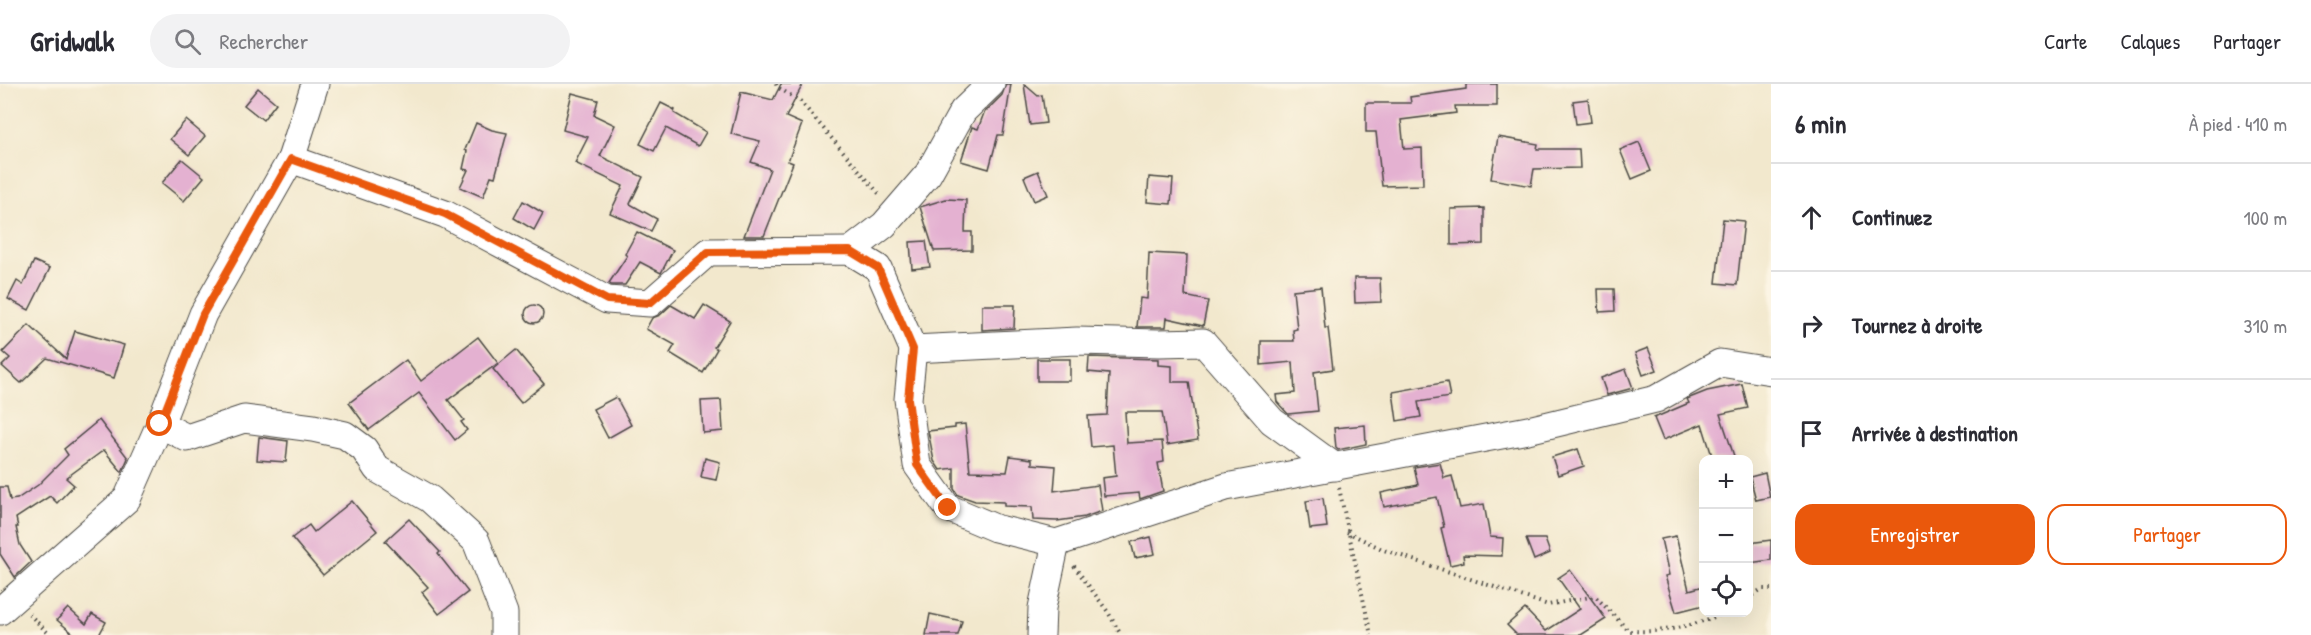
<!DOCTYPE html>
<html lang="fr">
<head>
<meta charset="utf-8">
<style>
	body { margin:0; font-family:"Patrick Hand",sans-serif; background:#f2f2f3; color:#2b2b33 }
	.controls { position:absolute; right:18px; bottom:18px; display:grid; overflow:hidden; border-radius:12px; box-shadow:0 6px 24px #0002 }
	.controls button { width:54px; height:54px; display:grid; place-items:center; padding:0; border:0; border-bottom:2px solid #e1e1e2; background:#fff; color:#2b2b33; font:30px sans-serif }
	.stop { position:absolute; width:18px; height:18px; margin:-14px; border:4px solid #ea580c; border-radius:50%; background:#fff }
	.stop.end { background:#ea580c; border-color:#fff; box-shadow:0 2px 6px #0008 }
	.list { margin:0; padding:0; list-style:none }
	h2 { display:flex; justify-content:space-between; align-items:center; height:78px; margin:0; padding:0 24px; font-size:26px }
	h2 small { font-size:20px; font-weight:400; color:#7c7c81 }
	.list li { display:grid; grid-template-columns:39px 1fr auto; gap:18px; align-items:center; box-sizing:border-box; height:108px; padding:0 24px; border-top:2px solid #e1e1e2 }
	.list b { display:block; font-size:22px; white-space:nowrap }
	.list em { font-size:20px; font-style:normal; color:#7c7c81 }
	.actions { display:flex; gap:12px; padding:18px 24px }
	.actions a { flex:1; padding:14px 0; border:2px solid #ea580c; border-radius:18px; text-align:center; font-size:21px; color:#ea580c }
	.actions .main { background:#ea580c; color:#fff }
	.icon { flex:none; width:33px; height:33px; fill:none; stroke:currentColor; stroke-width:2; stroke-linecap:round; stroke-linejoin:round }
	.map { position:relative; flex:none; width:1771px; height:551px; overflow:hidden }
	header { display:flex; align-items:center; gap:36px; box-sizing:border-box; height:84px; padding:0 30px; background:#fff; border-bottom:2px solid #e1e1e2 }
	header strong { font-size:28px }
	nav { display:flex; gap:33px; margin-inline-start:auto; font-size:21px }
	.search { width:420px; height:54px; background:#f2f2f3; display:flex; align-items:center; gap:15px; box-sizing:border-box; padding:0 21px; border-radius:33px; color:#7c7c81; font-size:22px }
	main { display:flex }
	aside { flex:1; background:#fff }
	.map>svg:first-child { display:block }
	.building { fill:#e4b1d1 }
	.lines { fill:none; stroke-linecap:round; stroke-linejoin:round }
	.minor-casing { stroke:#494743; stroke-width:29 }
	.path { stroke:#494743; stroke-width:4; stroke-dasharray:1.5 4.5; stroke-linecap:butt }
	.minor { stroke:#fff; stroke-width:27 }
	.route { stroke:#ea580c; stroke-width:8 }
</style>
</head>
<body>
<header>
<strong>Gridwalk</strong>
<div class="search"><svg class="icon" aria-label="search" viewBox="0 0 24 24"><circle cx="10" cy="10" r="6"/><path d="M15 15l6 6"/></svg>Rechercher</div>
<nav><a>Carte</a><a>Calques</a><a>Partager</a></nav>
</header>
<main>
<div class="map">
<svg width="1771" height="551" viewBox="0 0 1771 551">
	<rect width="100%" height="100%" fill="#fcf5e5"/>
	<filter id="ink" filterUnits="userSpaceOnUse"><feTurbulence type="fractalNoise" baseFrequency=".0167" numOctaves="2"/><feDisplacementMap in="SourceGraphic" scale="12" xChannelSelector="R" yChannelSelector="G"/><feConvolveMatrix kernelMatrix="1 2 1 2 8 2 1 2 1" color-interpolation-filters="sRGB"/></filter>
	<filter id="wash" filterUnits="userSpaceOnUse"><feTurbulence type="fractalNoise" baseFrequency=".008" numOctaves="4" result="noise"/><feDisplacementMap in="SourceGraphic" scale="24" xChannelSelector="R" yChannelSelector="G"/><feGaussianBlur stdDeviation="1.35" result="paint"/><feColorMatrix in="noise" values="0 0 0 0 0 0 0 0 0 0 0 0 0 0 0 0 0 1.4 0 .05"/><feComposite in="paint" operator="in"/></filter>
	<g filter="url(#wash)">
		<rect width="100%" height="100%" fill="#f2e8cd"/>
		<g id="blocks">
			<!-- building -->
			<g class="building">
				<path d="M781,0H803L786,33L802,40L788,77L793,79L764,152H744L770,85L751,78L760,57L731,50L741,8L773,16Z"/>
				<path d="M1006,0H1011L1003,51H998L989,85L961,77L972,43L978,45L984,29L1002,11Z"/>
				<path d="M1024,0L1038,12L1042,11L1046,39L1030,41Z"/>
				<path d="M1466,0H1497V22H1455L1456,29L1401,36L1404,65L1422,64L1423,101L1382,102L1376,48H1366V19H1411L1410,13L1466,5Z"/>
				<path d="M258,4L276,19L263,36L244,21Z"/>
				<path d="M572,9L598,16L594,31L615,41L600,72L643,93L630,120L657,135L651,147L610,129L623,102L575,79L588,53L563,46Z"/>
				<path d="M1588,15L1591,38L1576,40L1573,17Z"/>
				<path d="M661,19L675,26L674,29L706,48L698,62L666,44L654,67L640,60Z"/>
				<path d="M186,36L205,52L189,71L170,55Z"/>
				<path d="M476,39L492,46L507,49L495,93L491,92L483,113L460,103L468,86L463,85L467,67L465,66Z"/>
				<path d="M1498,53L1538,60L1537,65H1579L1580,84L1534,85L1531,102L1491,95Z"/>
				<path d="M1639,58L1651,87L1632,95L1620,66Z"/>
				<path d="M182,75L204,93L184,117L162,99Z"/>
				<path d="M1038,87L1048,111L1034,117L1024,93Z"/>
				<path d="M1149,93L1173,95L1171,120L1147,118Z"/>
				<path d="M946,115L966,116L965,148H972V166L934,167L920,123Z"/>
				<path d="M523,117L543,129L534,146L514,134Z"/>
				<path d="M1484,124V160L1451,161V125Z"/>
				<path d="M1723,135L1744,137L1737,201L1716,199Z"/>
				<path d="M637,148L673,166L661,189L640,178L625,201H611L609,199L627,172L625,170Z"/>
				<path d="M926,157L930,183L912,185L910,158Z"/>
				<path d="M1149,169L1187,171L1185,212L1208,217L1203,242L1167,234L1166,243H1137L1140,214L1147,215Z"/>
				<path d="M34,177L50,184L29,226L8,215L17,197L23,201Z"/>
				<path d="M1354,194H1380L1381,218L1355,219Z"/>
				<path d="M1321,203L1325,244H1328L1333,285L1314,288L1318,327L1288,330L1277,318L1276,311L1295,309L1293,278L1261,281V257H1294L1293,246L1297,245L1293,206Z"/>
				<path d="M1598,205H1614L1615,227L1599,228Z"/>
				<path d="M671,221L695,235L704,221L730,237L714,263L717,265L703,289L670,269L675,261L646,245L652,234L660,231Z"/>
				<path d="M982,221H1015L1014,244L982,246Z"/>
				<circle cx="534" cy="230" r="9"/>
				<path d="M29,241L66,275L75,247L124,261L114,294L47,274L21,299L2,282L10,274L3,268Z"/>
				<path d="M478,253L498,279L448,316L464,336L461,338L467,346L455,356L419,309L369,346L349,319L406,276L421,297Z"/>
				<path d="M1648,264L1657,286L1643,291L1635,269Z"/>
				<path d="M516,266L544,300L521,319L493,285Z"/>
				<path d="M1089,273L1158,275V281L1172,282V298H1189L1198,356L1167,361L1162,328H1125L1127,359L1162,357L1164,378L1158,379L1163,407L1140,415L1139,409L1104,412L1102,394L1116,392L1113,361L1091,363L1088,332L1107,331L1109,290L1088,288Z"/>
				<rect x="1037" y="275" width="33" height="22"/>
				<path d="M1626,285L1633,304L1607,311L1601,294Z"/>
				<path d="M1447,298L1450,313L1418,318L1421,333L1397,337L1393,308Z"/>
				<path d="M1742,300L1748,324L1720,330L1735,375H1713L1702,340L1663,356L1654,334L1689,319L1687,315L1707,307Z"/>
				<path d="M616,313L631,341L608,354L593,325Z"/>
				<path d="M721,316L723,347L703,349L701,317Z"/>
				<path d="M99,336L128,374L122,388L104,366L66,394L74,401L57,419L50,412L16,434L18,443H16L20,461L31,478L15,493L0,470V403H7L10,416L17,415L38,401L68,371L64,365Z"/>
				<path d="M965,340L970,387L1007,388L1010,372L1032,375V380L1056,382L1054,407L1098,401L1102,427L1085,433L1057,437L1033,436L1032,423L1004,422V418L975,417L958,411L954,405V384L940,386L934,377L928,347L955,344V341Z"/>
				<path d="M1365,341L1366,360L1338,366L1336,364L1334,344Z"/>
				<path d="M259,353L288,357L286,378L257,376Z"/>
				<path d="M1578,365L1584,382L1558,391L1552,373Z"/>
				<path d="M705,374L720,378L716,396L701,393Z"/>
				<path d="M1440,379L1444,394L1452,392L1460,424L1484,420L1490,453L1503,454L1502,472L1463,471L1464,478L1450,481L1441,444L1444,443L1437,413L1384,423L1381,409L1418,401L1414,383Z"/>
				<path d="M1765,389L1770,413L1756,416L1750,393Z"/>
				<path d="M1323,414L1327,443L1310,445L1306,417Z"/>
				<path d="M352,417L377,447L323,491L292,454L309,441L314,448Z"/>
				<path d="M409,435L440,468L438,470L468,508L439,530L422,508L428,503L385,457Z"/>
				<path d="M1676,452L1689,506L1704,502V521L1676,528L1665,492L1669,491L1661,455Z"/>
				<path d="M1151,453L1155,470L1135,474L1131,458Z"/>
				<path d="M1526,455H1545L1550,469L1534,476Z"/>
				<path d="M1771,456V476L1749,479V459Z"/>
				<path d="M1570,486L1606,535L1581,551H1517L1507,541L1525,525L1546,547L1580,525L1558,494Z"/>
				<path d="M68,524L86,540L92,530L106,538L99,551H75L57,536Z"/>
				<path d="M930,530L962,537L958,551H926Z"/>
			</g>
		</g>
	</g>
	<g filter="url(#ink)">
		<use href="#blocks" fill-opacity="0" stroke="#494743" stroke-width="1.5"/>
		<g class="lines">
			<!-- minor casing -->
			<g class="minor-casing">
				<g id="minor">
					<path d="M291,75L445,130L607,216L650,219L708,168L850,167L878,184L913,265L908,315L917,381L948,424L995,444L1056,459L1226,403L1528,346L1656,315L1720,279L1771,287"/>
					<path d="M850,167L884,141L928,90L963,27L991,0"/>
					<path d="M913,265L1077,257L1159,259L1203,258L1272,337L1335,383"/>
					<path d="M160,340L187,354L244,335L313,344L345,351L364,365L377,385L430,415L476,457L504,529V551"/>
					<path d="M0,527L127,415L160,340L203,230L291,75L315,0"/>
					<path d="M1041,551L1042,524L1056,459"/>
				</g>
			</g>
			<!-- path -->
			<g class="path">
				<path d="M776,0L777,3L800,17L881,112"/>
				<path d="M1339,404L1371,551"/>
				<path d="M1347,448L1384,466L1548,521L1595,512L1629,547C1668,549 1692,542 1727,528"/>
				<path d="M1074,482L1108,528L1121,551"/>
				<path d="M1748,514L1762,505H1771"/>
				<path d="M29,530L50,551"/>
			</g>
			<!-- minor -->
			<use href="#minor" class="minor"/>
		</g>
	</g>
	<g class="lines" filter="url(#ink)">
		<!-- route -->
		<path class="route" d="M160,340L203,230L291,75L445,130L607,216L650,219L708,168L850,167L878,184L913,265L908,315L917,381L948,424"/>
	</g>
</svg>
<div class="controls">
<button>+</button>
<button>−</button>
<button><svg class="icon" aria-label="locate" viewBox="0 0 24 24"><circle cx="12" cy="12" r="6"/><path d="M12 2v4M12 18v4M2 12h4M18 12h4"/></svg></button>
</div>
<div class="stop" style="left:160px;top:340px"></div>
<div class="stop end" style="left:948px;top:424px"></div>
</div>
<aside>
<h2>6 min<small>À pied · 410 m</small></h2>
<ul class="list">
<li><svg class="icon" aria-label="ahead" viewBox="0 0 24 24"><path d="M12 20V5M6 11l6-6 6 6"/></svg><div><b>Continuez</b></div><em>100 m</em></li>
<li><svg class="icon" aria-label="right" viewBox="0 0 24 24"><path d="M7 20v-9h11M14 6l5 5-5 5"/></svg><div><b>Tournez à droite</b></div><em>310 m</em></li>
<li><svg class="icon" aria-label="arrive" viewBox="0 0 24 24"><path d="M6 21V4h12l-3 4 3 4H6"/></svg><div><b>Arrivée à destination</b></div></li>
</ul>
<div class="actions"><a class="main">Enregistrer</a><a>Partager</a></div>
</aside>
</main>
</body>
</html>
